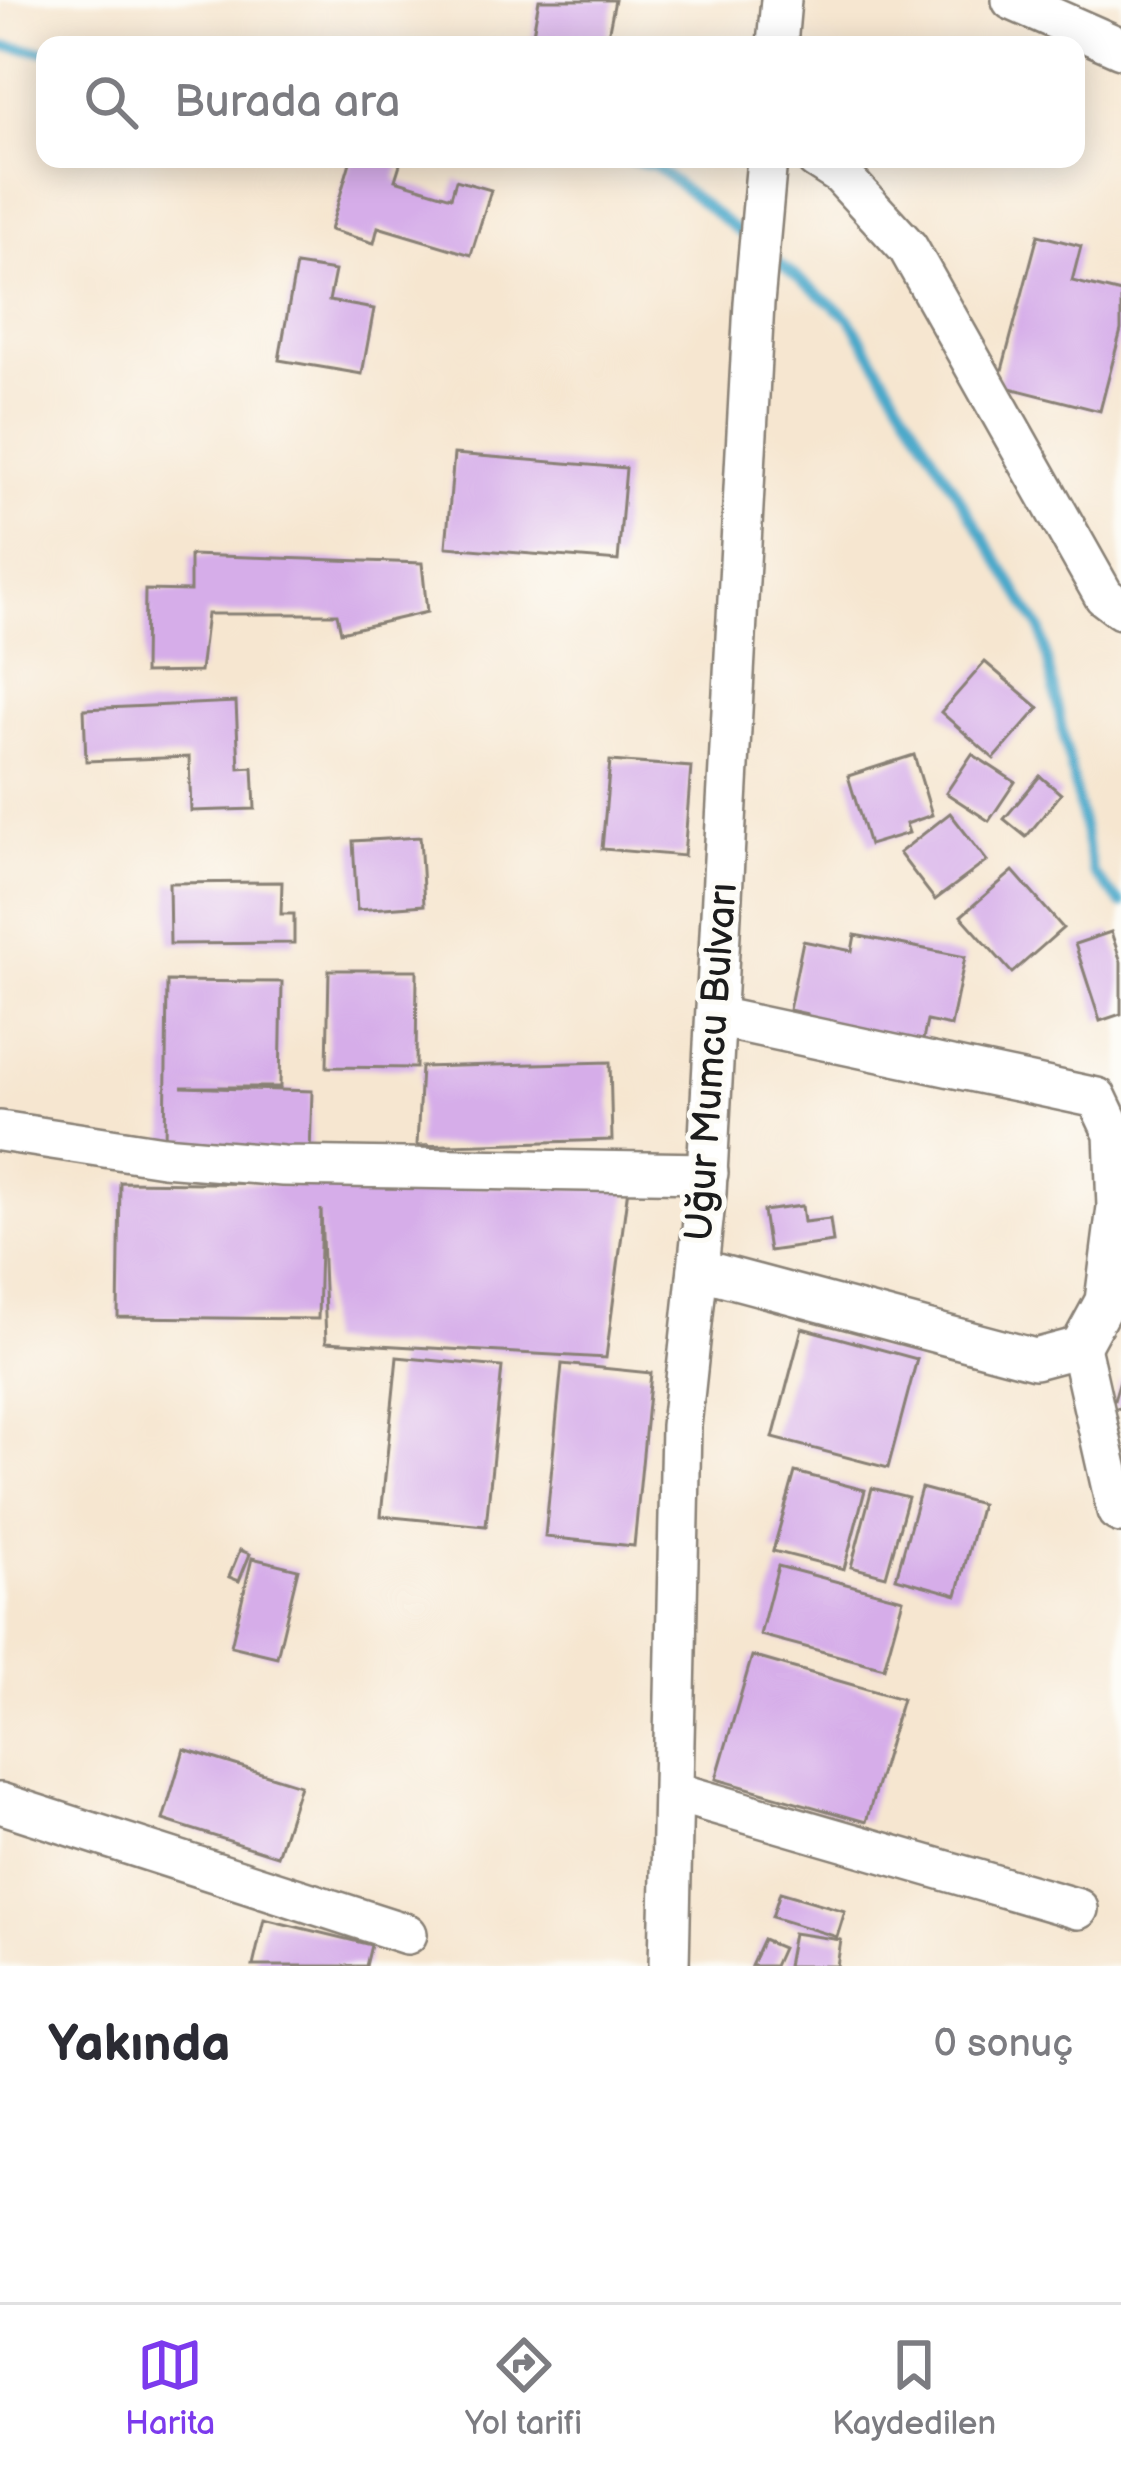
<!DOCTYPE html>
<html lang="tr">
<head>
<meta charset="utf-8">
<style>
	body { margin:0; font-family:"Balsamiq Sans",sans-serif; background:#f7f7f7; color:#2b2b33 }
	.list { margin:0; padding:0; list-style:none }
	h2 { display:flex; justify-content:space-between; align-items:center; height:156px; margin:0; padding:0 48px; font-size:51px }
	h2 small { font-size:39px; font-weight:400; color:#7c7c81 }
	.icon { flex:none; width:66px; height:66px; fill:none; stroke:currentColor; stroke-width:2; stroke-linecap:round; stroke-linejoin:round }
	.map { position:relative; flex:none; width:1121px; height:1966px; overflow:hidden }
	.search { position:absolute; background:#fff; box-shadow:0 6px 30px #0003; left:36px; right:36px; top:36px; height:132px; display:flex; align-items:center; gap:30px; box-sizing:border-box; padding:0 42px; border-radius:24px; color:#7c7c81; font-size:45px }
	.sheet { height:336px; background:#fff }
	nav { display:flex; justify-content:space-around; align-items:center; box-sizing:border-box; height:168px; border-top:3px solid #e1e1e2; background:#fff; font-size:33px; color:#7c7c81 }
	nav a { display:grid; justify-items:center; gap:6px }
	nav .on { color:#7c3aed }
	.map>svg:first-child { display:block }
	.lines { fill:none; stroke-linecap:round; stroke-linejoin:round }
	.stream { stroke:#4ca9ca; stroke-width:10 }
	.building { fill:#d6ade9 }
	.minor-casing { stroke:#898176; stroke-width:44 }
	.minor { stroke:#fff; stroke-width:39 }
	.labels { text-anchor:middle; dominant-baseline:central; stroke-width:10; stroke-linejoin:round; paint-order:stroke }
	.street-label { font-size:39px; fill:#1c1c1c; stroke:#fdfcf7 }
</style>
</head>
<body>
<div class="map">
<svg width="1121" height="1966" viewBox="0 0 1121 1966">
	<rect width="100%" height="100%" fill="#fdfcf7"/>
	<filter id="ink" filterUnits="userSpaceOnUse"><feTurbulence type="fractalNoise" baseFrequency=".00833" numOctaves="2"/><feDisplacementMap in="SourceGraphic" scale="24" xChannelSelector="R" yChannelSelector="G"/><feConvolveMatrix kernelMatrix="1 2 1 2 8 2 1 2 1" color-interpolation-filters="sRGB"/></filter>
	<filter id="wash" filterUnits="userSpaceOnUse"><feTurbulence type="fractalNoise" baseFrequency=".004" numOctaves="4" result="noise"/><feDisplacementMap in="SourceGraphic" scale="48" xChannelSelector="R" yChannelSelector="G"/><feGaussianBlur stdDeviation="2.7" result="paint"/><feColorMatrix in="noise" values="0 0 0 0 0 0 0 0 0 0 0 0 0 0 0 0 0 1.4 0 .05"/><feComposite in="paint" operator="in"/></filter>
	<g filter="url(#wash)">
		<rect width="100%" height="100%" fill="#f6e6d0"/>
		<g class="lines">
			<!-- stream -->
			<g class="stream">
				<path d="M0,46L45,51"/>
				<path d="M623,159L655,166L749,240"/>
				<path d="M769,255L849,318L1041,630L1093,873L1121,904"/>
			</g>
		</g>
		<g id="blocks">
			<!-- building -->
			<g class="building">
				<path d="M539,0H615L606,45H531Z"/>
				<path d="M351,159L401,161L395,180L451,197L456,180L491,190L471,255L378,227L374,243L330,230Z"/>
				<path d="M1038,235L1081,246L1072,281L1121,293V330L1100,411L998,385Z"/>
				<path d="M296,265L335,271L329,301L374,309L362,374L279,360Z"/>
				<path d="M454,454L626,468L618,561L446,547Z"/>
				<path d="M190,555L422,563L427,612L341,632L337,614H207L200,672L144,673L145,590L190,591Z"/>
				<path d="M985,662L1039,708L994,759L941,712Z"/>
				<path d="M236,702L239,768L253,767L255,809L191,811L189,757L86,761L84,709Z"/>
				<path d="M972,754L1015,782L989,821L946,793Z"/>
				<path d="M914,755L932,815L906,824L909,833L869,845L848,776Z"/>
				<path d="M610,761L691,767L684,856L602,849Z"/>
				<path d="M1040,776L1061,794L1026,837L1004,819Z"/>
				<path d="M950,813L987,861L935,900L899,853Z"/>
				<path d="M420,837L424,905L357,910L353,841Z"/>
				<path d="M1013,871L1063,928L1012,973L961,916Z"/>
				<path d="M282,882L281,914H294V943L170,944L169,883Z"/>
				<path d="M1111,932L1121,962V1014L1100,1021L1075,944Z"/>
				<path d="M855,935L965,957L951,1026L927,1021L921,1049L804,1026L807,1014L789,1010L803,941L852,951Z"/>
				<path d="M329,970H417L416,1068L327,1067Z"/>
				<path d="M167,981L282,982L280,1087H181L312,1091L310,1154L165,1149Z"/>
				<path d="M610,1062L612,1140L417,1146L421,1067Z"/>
				<path d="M120,1182L628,1188L606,1358L326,1342L321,1209L318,1319L118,1317Z"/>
				<path d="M802,1206L804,1222L830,1219L833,1242L769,1251L763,1211Z"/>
				<path d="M802,1328L917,1359L888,1468L773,1438Z"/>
				<path d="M397,1357L502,1367L486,1526L381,1516Z"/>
				<path d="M562,1364L651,1373L634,1546L545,1537Z"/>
				<path d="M1120,1380H1121V1409L1112,1407Z"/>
				<path d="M795,1472L865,1490L844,1569L773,1551Z"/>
				<path d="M872,1488L908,1497L886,1576L851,1567Z"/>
				<path d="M921,1488L981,1504L957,1595L896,1578Z"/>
				<path d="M240,1550L250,1554L239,1581L229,1577Z"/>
				<path d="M252,1558L298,1569L277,1657L231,1646Z"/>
				<path d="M778,1566L903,1599L884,1668L760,1635Z"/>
				<path d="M752,1656L902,1699L866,1822L716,1779Z"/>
				<path d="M184,1749L300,1785L277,1856L163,1820Z"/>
				<path d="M780,1892L845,1911L837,1937L772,1917Z"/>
				<path d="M264,1919L371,1945L366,1966H253Z"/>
				<path d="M793,1933L841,1940L837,1966H787Z"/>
				<path d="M763,1940L782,1948L774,1966H751Z"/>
			</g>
		</g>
	</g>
	<g filter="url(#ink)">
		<use href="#blocks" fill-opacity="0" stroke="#898176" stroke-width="3"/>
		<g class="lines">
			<!-- minor casing -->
			<g class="minor-casing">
				<g id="minor">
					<path d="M1012,0L1121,48"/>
					<path d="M777,45L781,0"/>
					<path d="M816,159L841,175L908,248L1104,596L1121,609"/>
					<path d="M0,1131L163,1156L283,1166L708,1173"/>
					<path d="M698,1269L1035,1359L1080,1347L1105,1301L1117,1207L1114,1134L1097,1098L716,1017"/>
					<path d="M1080,1347L1117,1511L1121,1513"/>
					<path d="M674,1792L1078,1909"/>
					<path d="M0,1803L407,1934"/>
					<path d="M669,1966L681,1426L706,1193L754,303L767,159"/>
				</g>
			</g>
			<!-- minor -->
			<use href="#minor" class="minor"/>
		</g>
	</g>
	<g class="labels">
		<!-- street labels -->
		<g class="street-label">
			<text transform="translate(712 1062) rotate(-86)">Uğur Mumcu Bulvarı</text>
		</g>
	</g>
</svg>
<div class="search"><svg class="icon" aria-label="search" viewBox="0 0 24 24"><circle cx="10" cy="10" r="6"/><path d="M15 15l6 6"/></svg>Burada ara</div>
</div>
<section class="sheet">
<h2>Yakında<small>0 sonuç</small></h2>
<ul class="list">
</ul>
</section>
<nav>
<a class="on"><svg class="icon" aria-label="map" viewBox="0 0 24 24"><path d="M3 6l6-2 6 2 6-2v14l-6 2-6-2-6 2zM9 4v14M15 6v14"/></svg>Harita</a>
<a><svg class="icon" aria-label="directions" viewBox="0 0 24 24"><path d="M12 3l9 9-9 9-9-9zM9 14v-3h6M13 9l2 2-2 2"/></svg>Yol tarifi</a>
<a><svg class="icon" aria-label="saved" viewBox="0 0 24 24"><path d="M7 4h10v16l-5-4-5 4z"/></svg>Kaydedilen</a>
</nav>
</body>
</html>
